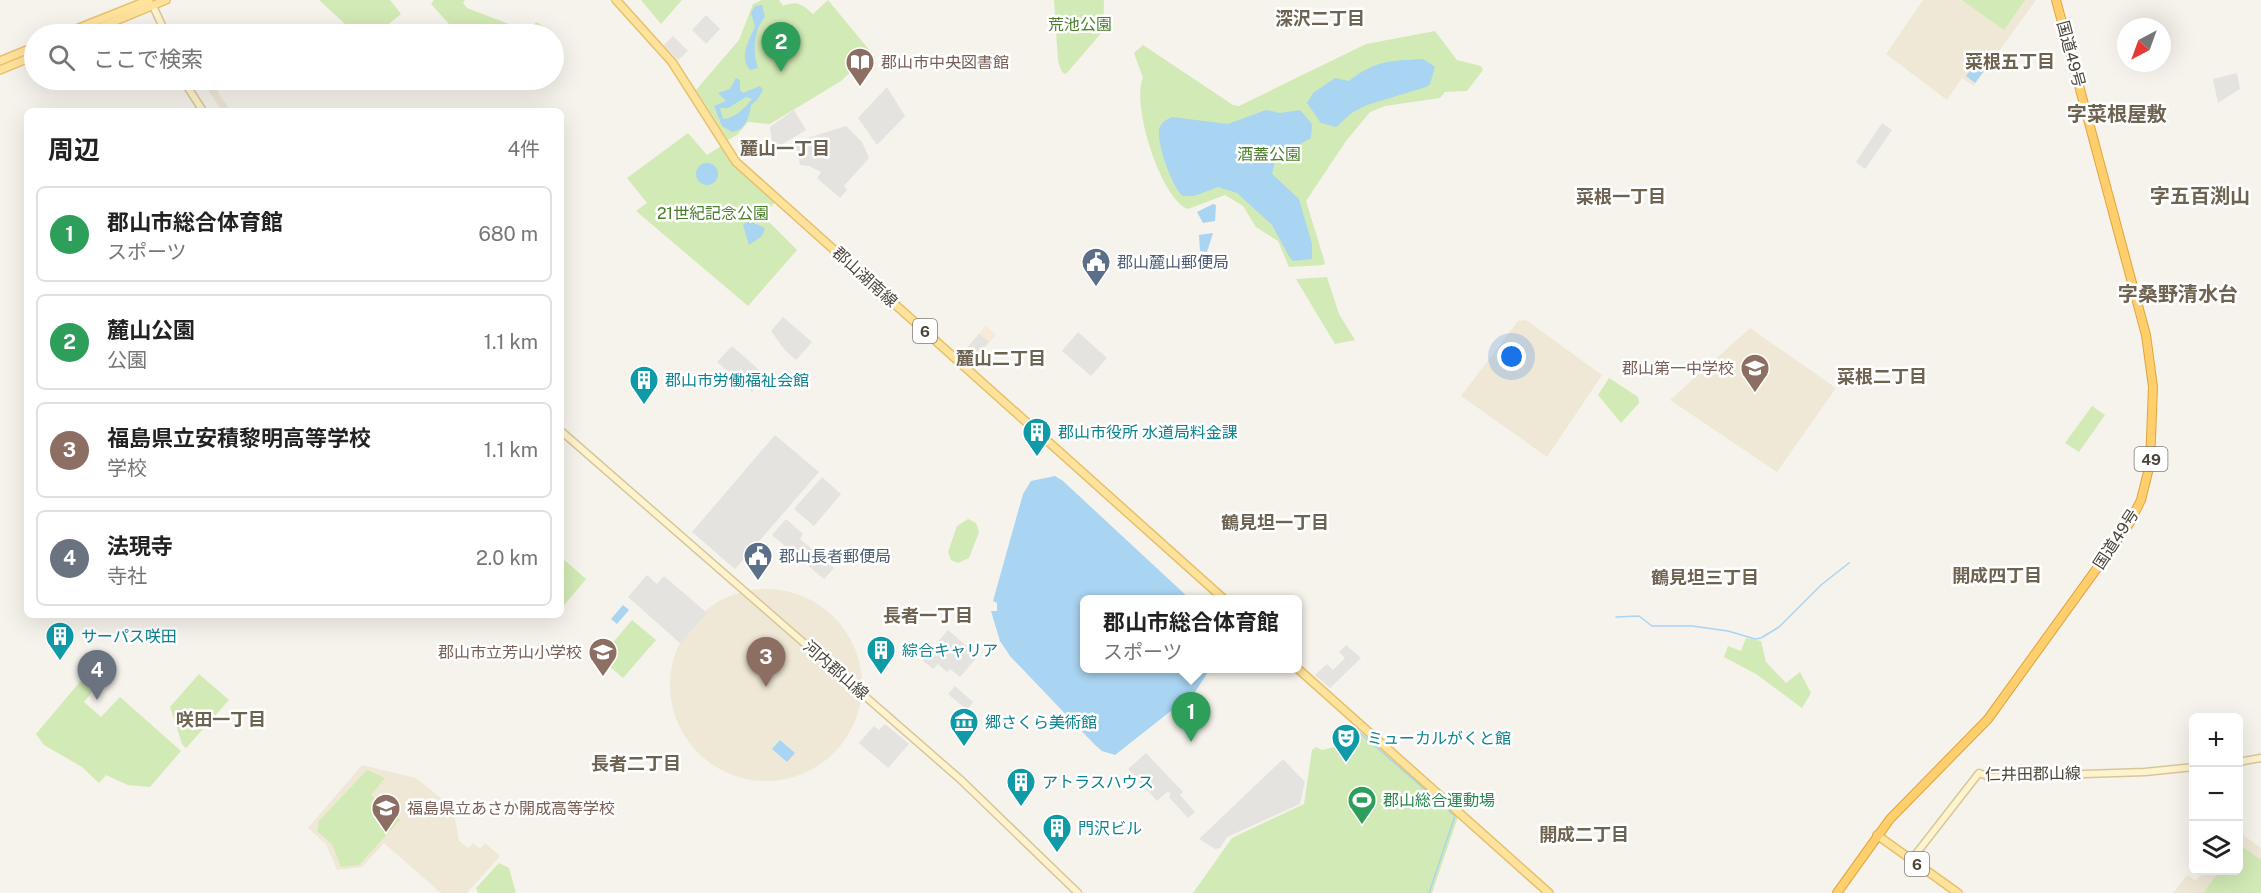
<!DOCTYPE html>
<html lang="ja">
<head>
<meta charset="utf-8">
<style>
	body { margin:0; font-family:"Public Sans","Noto Sans JP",sans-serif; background:#f2f2f2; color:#222 }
	.controls { position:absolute; right:18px; bottom:18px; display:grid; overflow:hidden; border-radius:9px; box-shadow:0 6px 24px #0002 }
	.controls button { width:54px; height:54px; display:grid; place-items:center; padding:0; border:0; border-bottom:2px solid #e0e0e0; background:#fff; color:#222; font:30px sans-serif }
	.compass { position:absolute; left:2117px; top:18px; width:54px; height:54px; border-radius:50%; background:#fff; box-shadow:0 6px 24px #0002; rotate:221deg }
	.you { position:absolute; left:1512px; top:357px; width:21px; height:21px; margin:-15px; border:4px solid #fff; border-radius:50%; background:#1a73e8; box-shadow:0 0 0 9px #1a73e833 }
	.badge { display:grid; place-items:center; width:39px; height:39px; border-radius:50%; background:#111827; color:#fff; font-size:20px; font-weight:700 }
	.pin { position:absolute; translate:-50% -50px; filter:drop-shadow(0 2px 3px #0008) }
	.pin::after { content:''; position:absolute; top:32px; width:21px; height:18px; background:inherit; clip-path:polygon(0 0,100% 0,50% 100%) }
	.popup { position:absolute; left:1080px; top:595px; width:222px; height:78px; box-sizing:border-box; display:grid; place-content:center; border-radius:9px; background:#fff; filter:drop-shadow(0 2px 4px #0005); font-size:20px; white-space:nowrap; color:#767676 }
	.popup b { font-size:22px; color:#222 }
	.popup::after { content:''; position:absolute; left:50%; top:100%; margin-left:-12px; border:12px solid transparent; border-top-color:#fff }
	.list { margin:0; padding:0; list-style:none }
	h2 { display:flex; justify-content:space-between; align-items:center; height:78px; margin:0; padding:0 24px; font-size:26px }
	h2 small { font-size:20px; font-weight:400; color:#767676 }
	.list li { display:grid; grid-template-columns:39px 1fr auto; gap:18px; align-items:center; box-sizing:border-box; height:96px; margin:0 12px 12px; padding:0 12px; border:2px solid #e0e0e0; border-radius:9px }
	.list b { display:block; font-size:22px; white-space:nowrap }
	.list p { margin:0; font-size:20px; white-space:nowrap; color:#767676 }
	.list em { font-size:20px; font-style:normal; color:#767676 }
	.icon { flex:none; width:33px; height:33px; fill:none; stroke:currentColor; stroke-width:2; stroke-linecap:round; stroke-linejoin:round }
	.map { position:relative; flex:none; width:2261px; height:893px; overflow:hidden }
	.search { position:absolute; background:#fff; box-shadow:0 6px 24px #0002; left:24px; top:24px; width:540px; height:66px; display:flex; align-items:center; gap:15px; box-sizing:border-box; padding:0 21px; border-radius:33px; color:#767676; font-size:22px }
	.panel { position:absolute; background:#fff; box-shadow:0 6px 24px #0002; left:24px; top:108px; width:540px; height:510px; border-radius:9px }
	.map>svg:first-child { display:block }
	.commercial { fill:#f7ead8 }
	.education { fill:#efe8d6 }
	.green { fill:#d2eab5 }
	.parking { fill:#e5e3e0 }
	.water { fill:#a9d4f2; fill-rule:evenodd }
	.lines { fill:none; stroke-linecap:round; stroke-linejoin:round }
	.stream { stroke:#a9d4f2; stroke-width:1.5 }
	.secondary-casing { stroke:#d6c79b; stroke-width:9 }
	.primary-casing { stroke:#e6c16a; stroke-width:10 }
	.highway-casing { stroke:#e0a43c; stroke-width:10 }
	.secondary { stroke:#fff3cd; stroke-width:6 }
	.primary { stroke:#ffe39c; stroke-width:7 }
	.highway { stroke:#ffcf6e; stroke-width:8 }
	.labels { text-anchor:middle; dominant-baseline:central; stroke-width:5; stroke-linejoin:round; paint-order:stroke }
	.shield { fill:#fff; stroke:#817c74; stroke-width:1.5 }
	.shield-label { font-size:15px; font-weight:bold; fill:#4b4439 }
	.park-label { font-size:16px; fill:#4a7f2a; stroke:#fff }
	.street-label { font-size:16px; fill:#4b4439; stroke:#fff }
	.education-label { font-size:16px; fill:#785e54; stroke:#fff; text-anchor:start }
	.service-label { font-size:16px; fill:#4e5e75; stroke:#fff; text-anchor:start }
	.culture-label { font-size:16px; fill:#0d838f; stroke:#fff; text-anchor:start }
	.leisure-label { font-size:16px; fill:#27864d; stroke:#fff; text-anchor:start }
	.neighbourhood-label { font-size:18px; font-weight:bold; fill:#6e6250; stroke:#fff }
	.quarter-label { font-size:20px; font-weight:bold; fill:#6e6250; stroke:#fff }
</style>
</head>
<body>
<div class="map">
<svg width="2261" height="893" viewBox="0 0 2261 893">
	<rect width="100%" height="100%" fill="#f6f3ec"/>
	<!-- commercial -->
	<path class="commercial" d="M986,326L996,335L970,365L959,356Z"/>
	<!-- education -->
	<g class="education">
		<path d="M1923,0H2036L1974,86L1962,78L1947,100L1886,54Z"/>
		<path d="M204,80H210L230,110L222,111L202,81Z"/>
		<path d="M1526,320L1602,375L1547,457L1461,396L1518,321Z"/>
		<path d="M1750,328L1836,388L1777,472L1670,400Z"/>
		<circle cx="766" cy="685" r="96"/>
		<path d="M362,765L416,778L453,808L459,841L468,848L473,843L480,849L485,843L500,856L467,893H441L384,843L362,867L337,870L326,844L308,828Z"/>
		<path d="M2239,832L2261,848V893H2173L2187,875L2196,881L2205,871L2238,870Z"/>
	</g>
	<!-- green -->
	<g class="green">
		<path d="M319,0H390L401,14L377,34H356Z"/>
		<path d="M434,0H465L463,3L467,8L530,32L536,22L545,27L540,34H458L431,4Z"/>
		<path d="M641,0H682L661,24Z"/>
		<path d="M762,0H779L783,6C797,0 802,4 813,14L828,0L871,52L841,81L770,124L748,122L737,135L728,140L696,90L739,40L753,4Z"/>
		<path d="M1054,0H1104L1103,31L1066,74L1062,72L1058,61Z"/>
		<path d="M1962,0H2025L2004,30Z"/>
		<path d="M1435,31L1457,60L1481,66L1483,70L1467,91L1445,92L1440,98L1385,106L1370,112L1346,141L1306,201L1325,263L1323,265L1289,267L1278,241L1256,227L1243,206L1225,195L1188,209C1160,198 1131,103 1143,78L1134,53L1143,45L1233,105L1239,106L1366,44Z"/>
		<path d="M688,133L707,155L721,146L732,163L775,202L763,216L797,250L748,306L636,211L647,203L627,178Z"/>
		<path d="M1327,277L1339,314L1355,340L1335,344L1296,279Z"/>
		<path d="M1609,378L1638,397L1639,403L1621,423L1598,395Z"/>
		<path d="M2092,406L2105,415L2079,452L2065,443Z"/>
		<path d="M968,519L976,523L979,532L969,558L958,563L951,560L948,552L957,526Z"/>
		<path d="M561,557L586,579L561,609Z"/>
		<path d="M632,620L656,640L623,678L600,658Z"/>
		<path d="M1746,638L1761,641L1766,662L1786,683L1800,672L1811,693L1802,708L1756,674L1724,657L1728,646L1741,651Z"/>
		<path d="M89,671L101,681L84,702L101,717L120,697L181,751L150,787L128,785L106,775L99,783L82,767L44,745L36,734Z"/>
		<path d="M199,674L229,700L186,748L182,744L170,707Z"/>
		<path d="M1361,733L1458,817L1432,893H1193L1232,838L1304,804L1312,750L1316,747L1322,750L1334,747Z"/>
		<path d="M367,770L385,778L371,795L400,820L359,865L341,867L332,844L317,831L319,821Z"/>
		<path d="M2239,844L2261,860V893H2203L2220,871L2238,870Z"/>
		<path d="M499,863L509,868L516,893H478L476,888Z"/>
	</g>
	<!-- parking -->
	<g class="parking">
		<path d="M706,15L720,29L706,44L692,30Z"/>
		<path d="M673,36L688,51L678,60L664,45Z"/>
		<path d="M2237,73L2240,89L2218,103L2213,79Z"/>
		<path d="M887,87L905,116L877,145L858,118Z"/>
		<path d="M794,110L806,130L776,148L772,141L770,127Z"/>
		<path d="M1882,123L1892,130L1865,169L1856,162Z"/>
		<path d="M846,126L862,142L869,158L844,186L847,190L840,198L817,178L821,172L809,166L800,165L796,145L804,139Z"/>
		<path d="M783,317L812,342L796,360L784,349L771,331Z"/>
		<path d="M1078,332L1107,358L1091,376L1062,351Z"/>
		<path d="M979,334L989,342L970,364L960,356Z"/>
		<path d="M732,346L766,376L752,392L717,362Z"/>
		<path d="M775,435L819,472L735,569L692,532Z"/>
		<path d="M822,477L841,494L814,526L794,509Z"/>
		<path d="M786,519L803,534L800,539L834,568L824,579L772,535Z"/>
		<path d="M647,575L657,584L664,576L707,613L680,643L628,597Z"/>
		<path d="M948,630L978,656L960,677L950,669L947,672L938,664L933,669L922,660Z"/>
		<path d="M1346,645L1361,658L1330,688L1315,675L1327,664L1333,670L1345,658L1339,652Z"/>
		<path d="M955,686L973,702L967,710L948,694Z"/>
		<path d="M885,724L909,744L888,768L859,743L874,726L879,730Z"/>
		<path d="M1146,753L1183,792L1180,795L1195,812L1188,818L1169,797L1171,793L1167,792L1157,801L1128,769Z"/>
		<path d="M1283,759L1305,782L1300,804L1227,837L1220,848L1215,849L1199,839Z"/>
	</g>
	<!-- water -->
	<g class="water">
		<path d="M762,5L765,17C754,29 752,52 758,68L750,70C738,56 750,40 755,26L751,13L755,6Z"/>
		<path d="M1423,59L1435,67L1430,84L1426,87L1367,105L1353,112L1336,127L1321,123L1307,103L1313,93L1335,78L1349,81C1376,60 1389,61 1423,59Z"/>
		<path d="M1977,62L1986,68L1975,83L1966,76Z"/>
		<path d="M736,78L740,80V90L743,93L760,86L763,90L757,100L751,105C749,117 746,130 732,132L722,126L714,106L726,101L718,93L730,89ZM746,97L752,99C745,108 734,119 723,119L720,108H728Z"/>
		<path d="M1266,110L1280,113L1300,110L1312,124L1311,138L1276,157L1272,174L1299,199L1312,244V259L1293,261L1290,258L1272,225L1237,193L1218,187L1194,196H1183C1172,187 1157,144 1159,130C1160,123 1166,120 1172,117L1228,124Z"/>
		<circle cx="707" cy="174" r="11"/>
		<path d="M1213,204L1216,205L1215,221L1203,223L1197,212Z"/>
		<path d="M749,221L765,228L762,236L749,245L743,225Z"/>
		<path d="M1213,233L1207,252L1200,251L1199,235Z"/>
		<path d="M1055,476L1063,481L1190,599L1084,600V668L1210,669L1195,692L1115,755L1102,751L1095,745L1010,656L1000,641L991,611H997V603L993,601L1023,494L1031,481Z"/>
		<path d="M623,605L629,610L617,624L611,619Z"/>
		<path d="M780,740L795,753L787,762L772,749Z"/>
	</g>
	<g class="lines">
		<!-- stream -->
		<g class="stream">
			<path d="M1616,617L1639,616L1652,626H1692L1728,631L1755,639L1761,638L1779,627L1821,585L1849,563"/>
			<path d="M1358,731L1455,816L1429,893"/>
		</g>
		<!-- secondary casing -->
		<g class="secondary-casing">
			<g id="secondary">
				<path d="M153,6L166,34"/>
				<path d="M183,80L203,111"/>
				<path d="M561,431L961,780L1078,893"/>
				<path d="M2238,762L2261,758"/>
				<path d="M1912,859L1979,773L1990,777L2145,772L2194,767"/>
			</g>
		</g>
		<!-- primary casing -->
		<g class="primary-casing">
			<g id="primary">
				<path d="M616,0L672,62L736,162L1225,600"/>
				<path d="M64,34L149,0"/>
				<path d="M84,34L166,0"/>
				<path d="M0,61L34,47"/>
				<path d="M0,70L34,56"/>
				<path d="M1297,668L1549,893"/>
				<path d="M1877,835L1958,893"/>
			</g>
		</g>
		<!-- highway casing -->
		<g class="highway-casing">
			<path id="highway" d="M1837,893L1890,819L1988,719L2129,524L2141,500L2150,464L2153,387L2146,335L2056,0"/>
		</g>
		<!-- secondary -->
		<use href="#secondary" class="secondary"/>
		<!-- primary -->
		<use href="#primary" class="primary"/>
		<!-- highway -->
		<use href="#highway" class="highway"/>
	</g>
	<!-- icons -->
	<defs>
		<g id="library-pin" transform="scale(1.5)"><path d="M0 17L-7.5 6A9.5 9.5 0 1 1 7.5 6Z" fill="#8d6e63" stroke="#fff"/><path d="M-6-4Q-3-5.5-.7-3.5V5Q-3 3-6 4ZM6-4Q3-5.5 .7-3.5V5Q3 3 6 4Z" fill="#fff"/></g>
		<g id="civic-pin" transform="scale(1.5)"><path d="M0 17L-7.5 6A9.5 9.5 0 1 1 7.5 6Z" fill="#5c6f8a" stroke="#fff"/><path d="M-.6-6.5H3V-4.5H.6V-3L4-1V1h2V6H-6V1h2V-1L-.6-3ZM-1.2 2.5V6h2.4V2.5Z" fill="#fff"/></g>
		<g id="school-pin" transform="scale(1.5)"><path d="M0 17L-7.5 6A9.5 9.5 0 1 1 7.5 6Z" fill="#8d6e63" stroke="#fff"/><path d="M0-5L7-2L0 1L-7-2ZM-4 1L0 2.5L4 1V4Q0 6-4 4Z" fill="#fff"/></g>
		<g id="building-pin" transform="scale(1.5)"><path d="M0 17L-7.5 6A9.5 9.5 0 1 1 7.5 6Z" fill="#0f9aa8" stroke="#fff"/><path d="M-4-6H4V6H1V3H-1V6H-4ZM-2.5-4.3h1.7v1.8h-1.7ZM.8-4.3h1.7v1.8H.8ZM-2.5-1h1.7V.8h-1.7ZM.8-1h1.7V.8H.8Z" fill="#fff"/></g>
		<g id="museum-pin" transform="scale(1.5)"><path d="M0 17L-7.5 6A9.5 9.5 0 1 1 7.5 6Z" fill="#0f9aa8" stroke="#fff"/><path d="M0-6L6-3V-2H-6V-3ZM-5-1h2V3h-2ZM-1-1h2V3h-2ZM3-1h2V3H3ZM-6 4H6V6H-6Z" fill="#fff"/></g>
		<g id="theatre-pin" transform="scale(1.5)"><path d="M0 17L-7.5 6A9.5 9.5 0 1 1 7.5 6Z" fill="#0f9aa8" stroke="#fff"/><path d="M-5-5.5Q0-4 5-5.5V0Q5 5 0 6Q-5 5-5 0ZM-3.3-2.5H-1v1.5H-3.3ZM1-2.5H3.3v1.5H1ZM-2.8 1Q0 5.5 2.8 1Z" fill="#fff"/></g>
		<g id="stadium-pin" transform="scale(1.5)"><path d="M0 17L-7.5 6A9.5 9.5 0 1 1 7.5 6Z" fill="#2e9e5b" stroke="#fff"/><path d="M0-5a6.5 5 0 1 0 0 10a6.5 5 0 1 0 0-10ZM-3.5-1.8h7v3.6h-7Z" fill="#fff"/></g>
	</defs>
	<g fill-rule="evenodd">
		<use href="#library-pin" x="860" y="62"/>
		<use href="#civic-pin" x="1096" y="262"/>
		<use href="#school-pin" x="1755" y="368"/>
		<use href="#building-pin" x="644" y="380"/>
		<use href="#building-pin" x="1037" y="432"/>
		<use href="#civic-pin" x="758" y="556"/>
		<use href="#building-pin" x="60" y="636"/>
		<use href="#building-pin" x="881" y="650"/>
		<use href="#school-pin" x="603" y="652"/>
		<use href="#museum-pin" x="964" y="722"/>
		<use href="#theatre-pin" x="1346" y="738"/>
		<use href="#building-pin" x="1021" y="782"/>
		<use href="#stadium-pin" x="1362" y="800"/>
		<use href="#school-pin" x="386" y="808"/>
		<use href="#building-pin" x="1057" y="828"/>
	</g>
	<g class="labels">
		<!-- shield labels -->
		<g class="shield">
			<rect x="913" y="319" width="24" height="24" rx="4.5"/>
			<rect x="2134.5" y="447" width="33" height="24" rx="4.5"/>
			<rect x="1905" y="852" width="24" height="24" rx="4.5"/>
		</g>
		<g class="shield-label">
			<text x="925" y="331">6</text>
			<text x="2151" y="459">49</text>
			<text x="1917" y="864">6</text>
		</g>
		<!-- park labels -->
		<g class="park-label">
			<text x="1080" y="24">荒池公園</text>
			<text x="1269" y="154">酒蓋公園</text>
			<text x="713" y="213">21世紀記念公園</text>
		</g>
		<!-- street labels -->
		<g class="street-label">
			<text transform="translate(2071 54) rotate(75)">国道49号</text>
			<text transform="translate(865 277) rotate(42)">郡山湖南線</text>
			<text transform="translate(2116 539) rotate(-57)">国道49号</text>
			<text transform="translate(836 670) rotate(41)">河内郡山線</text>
			<text transform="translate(2033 774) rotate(-1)">仁井田郡山線</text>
		</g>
		<!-- education labels -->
		<g class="education-label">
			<text x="881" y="62">郡山市中央図書館</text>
			<text x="1734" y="368" text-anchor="end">郡山第一中学校</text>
			<text x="582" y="652" text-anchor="end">郡山市立芳山小学校</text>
			<text x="407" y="808">福島県立あさか開成高等学校</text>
		</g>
		<!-- service labels -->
		<g class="service-label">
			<text x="1117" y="262">郡山麓山郵便局</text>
			<text x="779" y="556">郡山長者郵便局</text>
		</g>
		<!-- culture labels -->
		<g class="culture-label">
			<text x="665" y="380">郡山市労働福祉会館</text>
			<text x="1058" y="432">郡山市役所 水道局料金課</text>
			<text x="81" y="636">サーパス咲田</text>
			<text x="902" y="650">綜合キャリア</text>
			<text x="985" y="722">郷さくら美術館</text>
			<text x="1367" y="738">ミューカルがくと館</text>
			<text x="1042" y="782">アトラスハウス</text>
			<text x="1078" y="828">門沢ビル</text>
		</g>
		<!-- leisure labels -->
		<g class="leisure-label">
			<text x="1383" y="800">郡山総合運動場</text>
		</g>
		<!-- neighbourhood labels -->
		<g class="neighbourhood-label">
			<text x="1320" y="18">深沢二丁目</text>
			<text x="2010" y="61">菜根五丁目</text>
			<text x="785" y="148">麓山一丁目</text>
			<text x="1621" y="196">菜根一丁目</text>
			<text x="1001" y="358">麓山二丁目</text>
			<text x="1882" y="376">菜根二丁目</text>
			<text x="1275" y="522">鶴見坦一丁目</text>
			<text x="1997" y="575">開成四丁目</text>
			<text x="1705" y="577">鶴見坦三丁目</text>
			<text x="928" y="615">長者一丁目</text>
			<text x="221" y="719">咲田一丁目</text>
			<text x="636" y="763">長者二丁目</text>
			<text x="1584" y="834">開成二丁目</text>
		</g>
		<!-- quarter labels -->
		<g class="quarter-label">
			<text x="2117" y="114">字菜根屋敷</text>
			<text x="2200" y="196">字五百渕山</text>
			<text x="2178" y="294">字桑野清水台</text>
		</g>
	</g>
</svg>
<div class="controls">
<button>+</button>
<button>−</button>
<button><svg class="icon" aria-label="layers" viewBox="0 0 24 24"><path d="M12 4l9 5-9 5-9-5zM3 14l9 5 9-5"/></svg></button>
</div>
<svg class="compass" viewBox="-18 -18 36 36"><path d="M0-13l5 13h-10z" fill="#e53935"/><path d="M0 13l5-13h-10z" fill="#767676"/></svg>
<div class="you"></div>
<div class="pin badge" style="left:1191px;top:742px;background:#2e9e5b">1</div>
<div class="popup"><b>郡山市総合体育館</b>スポーツ</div>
<div class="pin badge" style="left:781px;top:72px;background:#2e9e5b">2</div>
<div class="pin badge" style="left:766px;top:687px;background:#8d6e63">3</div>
<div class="pin badge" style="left:97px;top:700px;background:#6b7280">4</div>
<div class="search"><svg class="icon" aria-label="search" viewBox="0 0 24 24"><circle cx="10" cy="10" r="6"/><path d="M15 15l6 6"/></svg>ここで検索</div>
<section class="panel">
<h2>周辺<small>4件</small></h2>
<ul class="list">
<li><span class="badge" style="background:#2e9e5b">1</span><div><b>郡山市総合体育館</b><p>スポーツ</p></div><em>680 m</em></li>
<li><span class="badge" style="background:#2e9e5b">2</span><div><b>麓山公園</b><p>公園</p></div><em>1.1 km</em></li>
<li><span class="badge" style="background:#8d6e63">3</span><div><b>福島県立安積黎明高等学校</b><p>学校</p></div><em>1.1 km</em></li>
<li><span class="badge" style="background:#6b7280">4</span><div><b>法現寺</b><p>寺社</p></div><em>2.0 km</em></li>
</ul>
</section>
</div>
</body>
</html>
